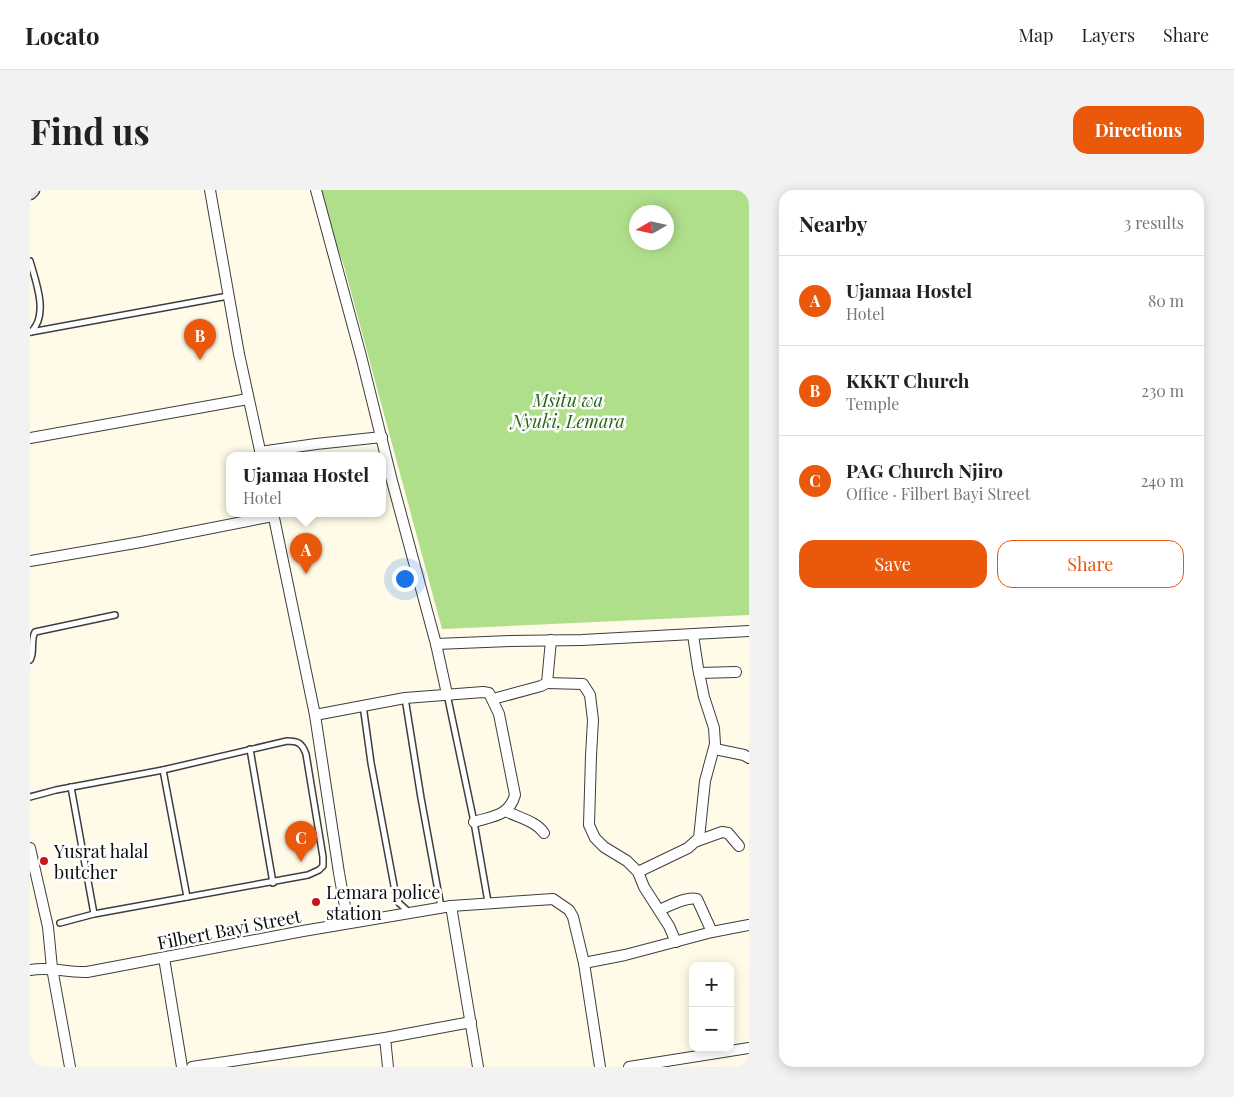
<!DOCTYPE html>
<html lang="en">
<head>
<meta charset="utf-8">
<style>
	body { margin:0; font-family:"Playfair Display",serif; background:#f2f2f2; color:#202124 }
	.controls { position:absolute; right:15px; bottom:15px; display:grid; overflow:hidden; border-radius:10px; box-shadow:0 2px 12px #0003 }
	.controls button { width:45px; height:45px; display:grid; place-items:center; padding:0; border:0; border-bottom:1px solid #e0e0e0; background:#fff; color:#202124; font:25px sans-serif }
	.compass { position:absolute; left:599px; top:15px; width:45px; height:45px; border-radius:50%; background:#fff; box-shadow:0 2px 12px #0003; rotate:261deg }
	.you { position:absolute; left:374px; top:388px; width:18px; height:18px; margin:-12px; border:4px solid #fff; border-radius:50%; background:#1a73e8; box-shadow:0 0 0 8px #1a73e833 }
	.badge { display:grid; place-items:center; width:32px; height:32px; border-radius:50%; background:#ea580c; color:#fff; font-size:16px; font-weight:700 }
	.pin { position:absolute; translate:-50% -41px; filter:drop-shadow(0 1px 2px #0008) }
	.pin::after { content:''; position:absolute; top:26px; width:18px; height:15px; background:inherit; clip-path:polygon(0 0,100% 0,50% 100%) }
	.popup { position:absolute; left:196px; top:262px; width:160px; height:65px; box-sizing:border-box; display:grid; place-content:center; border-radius:10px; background:#fff; filter:drop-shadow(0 1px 4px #0005); font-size:16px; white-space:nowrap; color:#757577 }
	.popup b { font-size:19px; color:#202124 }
	.popup::after { content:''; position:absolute; left:50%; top:100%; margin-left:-10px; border:10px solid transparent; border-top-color:#fff }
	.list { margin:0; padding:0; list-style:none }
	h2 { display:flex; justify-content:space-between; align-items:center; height:65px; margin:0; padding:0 20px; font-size:21px }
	h2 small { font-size:16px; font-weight:400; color:#757577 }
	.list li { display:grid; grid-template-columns:32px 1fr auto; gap:15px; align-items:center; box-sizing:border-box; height:90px; padding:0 20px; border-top:1px solid #e0e0e0 }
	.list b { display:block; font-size:19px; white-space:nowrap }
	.list p { margin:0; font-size:16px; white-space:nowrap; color:#757577 }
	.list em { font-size:16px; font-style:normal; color:#757577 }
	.actions { display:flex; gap:10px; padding:15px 20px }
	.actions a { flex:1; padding:11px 0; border:1px solid #ea580c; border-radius:15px; text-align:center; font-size:18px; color:#ea580c }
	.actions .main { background:#ea580c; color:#fff }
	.map { position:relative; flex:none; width:719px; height:877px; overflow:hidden; border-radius:15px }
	header { display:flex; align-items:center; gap:30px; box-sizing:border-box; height:70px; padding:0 25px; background:#fff; border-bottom:1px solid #e0e0e0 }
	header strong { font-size:24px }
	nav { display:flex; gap:28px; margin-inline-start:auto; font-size:18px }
	.intro { display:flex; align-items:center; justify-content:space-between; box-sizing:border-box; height:120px; padding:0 30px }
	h1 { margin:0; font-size:35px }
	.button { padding:12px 22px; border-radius:15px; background:#ea580c; color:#fff; font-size:18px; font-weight:700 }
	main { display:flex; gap:30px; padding:0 30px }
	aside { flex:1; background:#fff; border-radius:15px; box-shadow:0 2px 12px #0003 }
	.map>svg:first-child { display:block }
	.forest { fill:#b0df8c; fill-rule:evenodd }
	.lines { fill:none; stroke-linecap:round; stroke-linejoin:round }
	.service-casing { stroke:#3e3e3e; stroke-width:8 }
	.minor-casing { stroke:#3e3e3e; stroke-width:12 }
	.tertiary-casing { stroke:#3e3e3e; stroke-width:15 }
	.service { stroke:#fff; stroke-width:5 }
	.minor { stroke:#fff; stroke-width:10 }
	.tertiary { stroke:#fff; stroke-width:12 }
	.poi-dot { fill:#c8161c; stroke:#fff; stroke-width:2 }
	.labels { text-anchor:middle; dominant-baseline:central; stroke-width:5; stroke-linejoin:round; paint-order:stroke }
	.park-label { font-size:18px; font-style:italic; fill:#266816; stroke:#fff }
	.poi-label { font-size:18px; fill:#0b0b0b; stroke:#fff; text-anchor:start }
	.street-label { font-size:18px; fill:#0b0b0b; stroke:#fff }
</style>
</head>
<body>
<header>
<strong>Locato</strong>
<nav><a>Map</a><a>Layers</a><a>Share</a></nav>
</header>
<div class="intro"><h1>Find us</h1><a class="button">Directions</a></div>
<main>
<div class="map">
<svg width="719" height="877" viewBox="0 0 719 877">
	<rect width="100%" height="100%" fill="#fffbe8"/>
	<!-- forest -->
	<path class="forest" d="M291,0H719V425L412,439L314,76L299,32ZM606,22H636V52H606Z"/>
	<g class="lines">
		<!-- service casing -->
		<g class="service-casing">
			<g id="service">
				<path d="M0,71C6,92 19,125 1,142"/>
				<path d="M1,142L198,106"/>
				<path d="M0,470C5,462 0,451 5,442L85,425"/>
				<path d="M417,504L444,632L458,712"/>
				<path d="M375,508L391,608L411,717"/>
				<path d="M333,515L341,573L365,701L369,713L380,723"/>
				<path d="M220,559L243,693"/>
				<path d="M133,580L157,707"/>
				<path d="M41,597L64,724"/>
				<path d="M0,607L26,600L133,580L257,551C268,551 272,553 276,564L293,667V676L289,680L278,685L64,724L30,733"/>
			</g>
		</g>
		<!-- minor casing -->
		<g class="minor-casing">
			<g id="minor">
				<path d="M180,0L209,164L231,265"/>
				<path d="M286,0L331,166L362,291L406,454L417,504"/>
				<path d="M0,248L218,209"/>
				<path d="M230,262L286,254L352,247"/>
				<path d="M243,323L285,525L309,683L318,733"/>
				<path d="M0,371L111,352L243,326"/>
				<path d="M406,454L480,451L552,450L719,441"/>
				<path d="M669,483L706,482"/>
				<path d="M517,493L553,494L560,505L563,530L561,566L559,635L565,648L574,657L597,671L608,682L614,697L639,736L646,752"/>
				<path d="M463,509L511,496L517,493L521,450"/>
				<path d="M285,525L375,508L453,502L459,503L469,524L485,605C479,626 463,626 444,632"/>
				<path d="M685,559L714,565L719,568"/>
				<path d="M476,621C489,628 506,631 514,643"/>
				<path d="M667,651L692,642L698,643L709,656"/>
				<path d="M0,658L18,737L22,778L40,877"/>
				<path d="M608,682L658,658L669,648L675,591L685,554L684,538L674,507L668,478L663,445"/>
				<path d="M421,716L448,877"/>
				<path d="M629,720C640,716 656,706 667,709L682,742"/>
				<path d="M134,768L152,877"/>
				<path d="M554,773L595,765L682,742L719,735"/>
				<path d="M0,780C20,776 37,783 57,782L273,741L421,716L523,709L539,720L543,727L554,773L570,877"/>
				<path d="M355,848L358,877"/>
				<path d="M162,877L355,848L441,832"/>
				<path d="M599,877L719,858"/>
			</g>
		</g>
		<!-- tertiary casing -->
		<g class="tertiary-casing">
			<path id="tertiary" d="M0,3L3,0"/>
		</g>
		<!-- service -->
		<use href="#service" class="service"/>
		<!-- minor -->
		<use href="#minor" class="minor"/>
		<!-- tertiary -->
		<use href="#tertiary" class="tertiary"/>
	</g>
	<!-- markers -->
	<g class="poi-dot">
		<circle cx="14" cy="671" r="5"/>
		<circle cx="286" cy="712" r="5"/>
	</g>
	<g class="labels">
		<!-- park labels -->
		<g class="park-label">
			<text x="538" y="210">Msitu wa<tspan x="538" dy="21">Nyuki, Lemara</tspan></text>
		</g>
		<!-- poi labels -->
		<g class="poi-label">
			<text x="24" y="661">Yusrat halal<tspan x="24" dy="21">butcher</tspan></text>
			<text x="296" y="702">Lemara police<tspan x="296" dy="21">station</tspan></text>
		</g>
		<!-- street labels -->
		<g class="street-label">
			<text transform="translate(199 739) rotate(-11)">Filbert Bayi Street</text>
		</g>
	</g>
</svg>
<div class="controls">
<button>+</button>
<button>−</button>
</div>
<svg class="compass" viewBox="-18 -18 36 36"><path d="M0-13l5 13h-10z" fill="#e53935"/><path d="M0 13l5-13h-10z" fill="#757577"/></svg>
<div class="you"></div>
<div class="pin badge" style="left:276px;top:384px">A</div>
<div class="popup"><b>Ujamaa Hostel</b>Hotel</div>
<div class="pin badge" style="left:170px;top:170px">B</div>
<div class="pin badge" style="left:271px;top:672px">C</div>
</div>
<aside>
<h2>Nearby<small>3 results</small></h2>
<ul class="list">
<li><span class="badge">A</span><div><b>Ujamaa Hostel</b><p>Hotel</p></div><em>80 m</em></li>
<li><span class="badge">B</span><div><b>KKKT Church</b><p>Temple</p></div><em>230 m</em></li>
<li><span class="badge">C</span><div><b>PAG Church Njiro</b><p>Office · Filbert Bayi Street</p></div><em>240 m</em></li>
</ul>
<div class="actions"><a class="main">Save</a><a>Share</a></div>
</aside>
</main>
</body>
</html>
